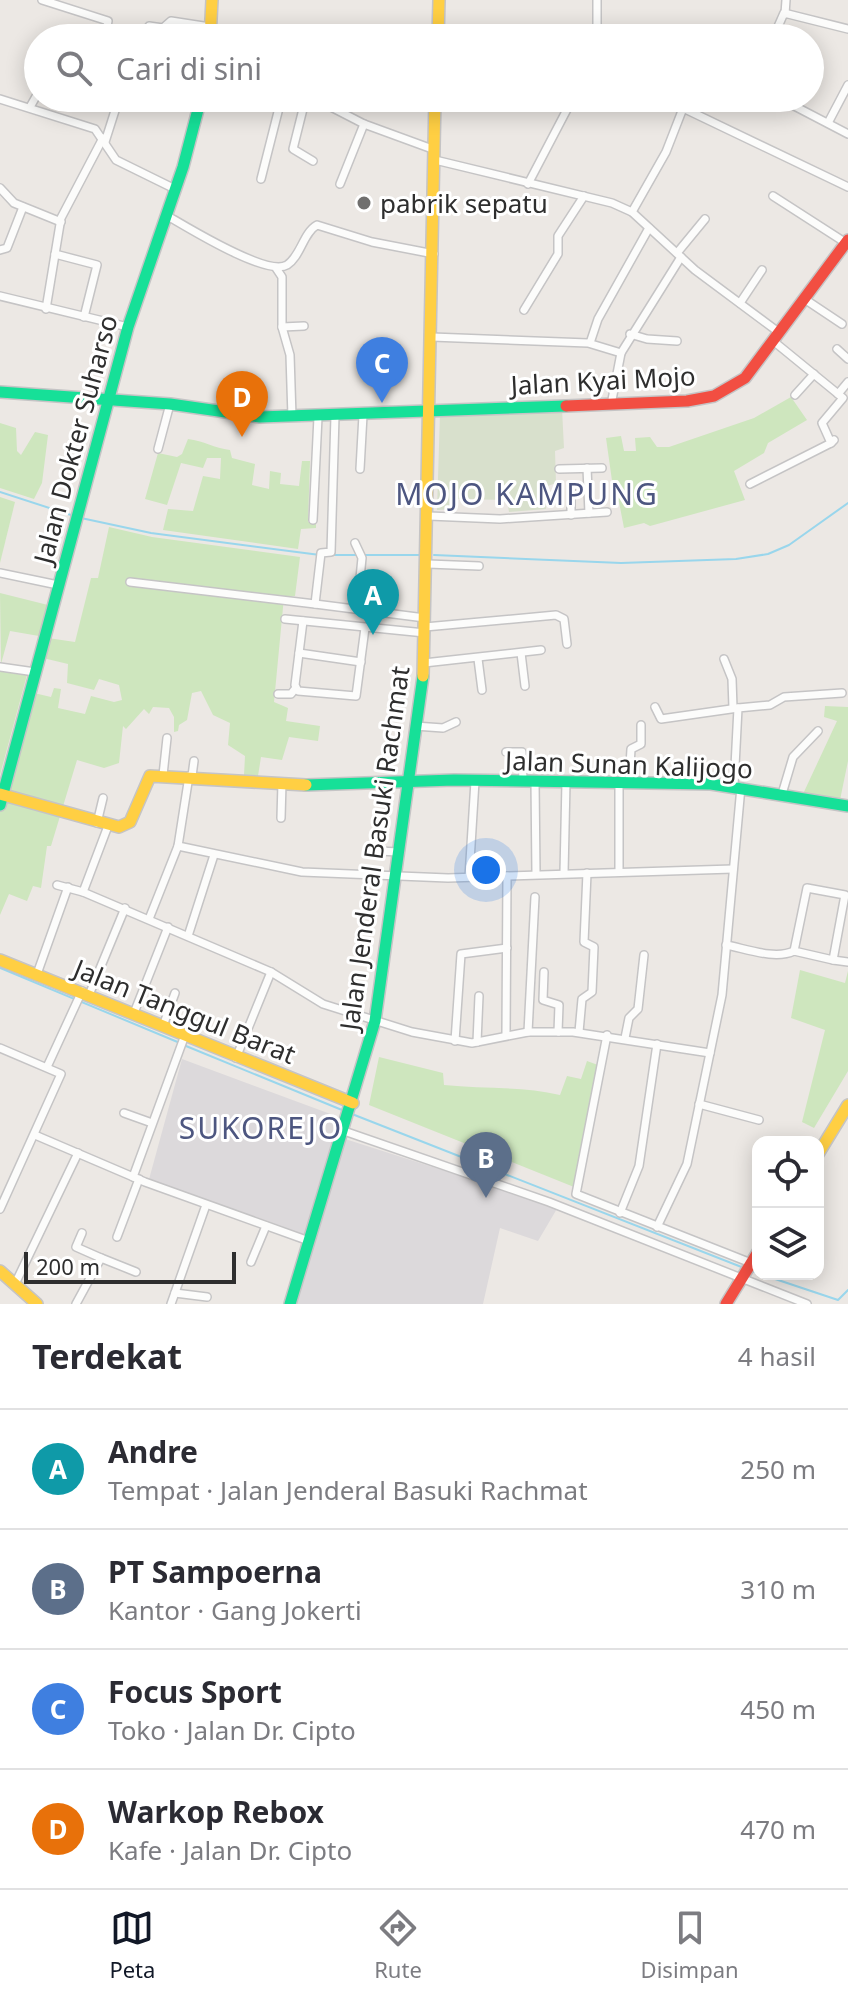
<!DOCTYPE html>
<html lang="id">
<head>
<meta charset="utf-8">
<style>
	body { margin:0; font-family:"Noto Sans",sans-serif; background:#f2f2f3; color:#2b2b33 }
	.controls { position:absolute; right:24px; bottom:24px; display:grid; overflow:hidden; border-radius:16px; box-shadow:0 4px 20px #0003 }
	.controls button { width:72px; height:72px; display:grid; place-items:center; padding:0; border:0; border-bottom:2px solid #e1e1e2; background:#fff; color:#2b2b33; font:40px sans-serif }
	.scale { position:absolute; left:24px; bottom:20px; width:212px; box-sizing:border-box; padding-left:8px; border:4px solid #2e2e2e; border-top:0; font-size:22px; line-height:28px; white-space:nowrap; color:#2e2e2e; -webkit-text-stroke:6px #fff; paint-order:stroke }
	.you { position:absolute; left:486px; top:870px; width:28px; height:28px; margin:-20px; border:6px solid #fff; border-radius:50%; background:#1a73e8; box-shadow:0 0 0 12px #1a73e833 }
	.badge { display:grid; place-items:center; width:52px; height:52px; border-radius:50%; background:#111827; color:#fff; font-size:26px; font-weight:700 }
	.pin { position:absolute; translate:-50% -66px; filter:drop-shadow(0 2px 4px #0008) }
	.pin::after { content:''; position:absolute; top:42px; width:28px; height:24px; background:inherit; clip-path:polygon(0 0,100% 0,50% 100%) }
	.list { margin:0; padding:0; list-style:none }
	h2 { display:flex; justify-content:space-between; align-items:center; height:104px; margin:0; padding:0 32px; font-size:34px }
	h2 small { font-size:26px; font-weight:400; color:#7c7c81 }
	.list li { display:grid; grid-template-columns:52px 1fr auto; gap:24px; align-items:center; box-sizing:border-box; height:120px; padding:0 32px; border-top:2px solid #e1e1e2 }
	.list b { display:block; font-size:30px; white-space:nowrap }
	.list p { margin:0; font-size:26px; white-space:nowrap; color:#7c7c81 }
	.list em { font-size:26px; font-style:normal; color:#7c7c81 }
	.icon { flex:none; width:44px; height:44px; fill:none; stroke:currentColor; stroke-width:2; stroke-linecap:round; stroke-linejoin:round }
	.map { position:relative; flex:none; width:848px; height:1304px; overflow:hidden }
	.search { position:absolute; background:#fff; box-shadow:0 4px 20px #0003; left:24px; right:24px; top:24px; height:88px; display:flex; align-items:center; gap:20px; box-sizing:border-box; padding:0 28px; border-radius:44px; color:#7c7c81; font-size:30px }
	.sheet { height:584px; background:#fff }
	nav { display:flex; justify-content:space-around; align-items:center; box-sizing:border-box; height:112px; border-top:2px solid #e1e1e2; background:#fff; font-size:22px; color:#7c7c81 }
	nav a { display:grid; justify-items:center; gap:4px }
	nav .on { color:#111827 }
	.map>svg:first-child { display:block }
	.industrial { fill:#dcd9db }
	.green { fill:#cee6be }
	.cemetery { fill:#d8e0cc }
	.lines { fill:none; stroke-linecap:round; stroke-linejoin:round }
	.stream { stroke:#99d6ec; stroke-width:2 }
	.street-casing { stroke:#c5c4c5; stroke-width:10 }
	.fast-casing { stroke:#c5c4c5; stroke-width:14 }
	.slow-casing { stroke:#c5c4c5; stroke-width:14 }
	.jam-casing { stroke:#c5c4c5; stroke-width:14 }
	.street { stroke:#fcfcfb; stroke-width:7 }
	.fast { stroke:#16e098; stroke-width:11 }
	.slow { stroke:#ffcf43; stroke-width:11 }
	.jam { stroke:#f24e42; stroke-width:11 }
	.poi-dot { fill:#706f6e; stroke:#fff; stroke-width:3 }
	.labels { text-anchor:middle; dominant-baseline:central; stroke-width:6; stroke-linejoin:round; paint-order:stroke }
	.poi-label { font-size:26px; fill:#2e2e2e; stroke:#fff; text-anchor:start }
	.street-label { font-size:26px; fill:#2e2e2e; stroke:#fff }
	.quarter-label { font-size:30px; letter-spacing:2px; fill:#4d5680; stroke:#fff }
</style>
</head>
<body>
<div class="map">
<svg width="848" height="1304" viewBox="0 0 848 1304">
	<rect width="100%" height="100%" fill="#ece8e4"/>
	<!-- industrial -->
	<path class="industrial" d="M182,1059L344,1119L342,1138L558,1207L538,1241L500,1228L483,1304H287L310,1237L148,1183Z"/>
	<!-- green -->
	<g class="green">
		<path d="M791,397L807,420L768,443L764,453L734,471L745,500L650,526L644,523L624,528L619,502H615L606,438L621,436L624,451H636L635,438L650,437L657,447H669L754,418Z"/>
		<path d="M0,423L16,428L17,451L21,455L35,432L48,435L42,483L34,499L0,488Z"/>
		<path d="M188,439C204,441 214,448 230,450L232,458L255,464L252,485L269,489L270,471L281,473L280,484L299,486L302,461H310L308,522L316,523V528L301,529L298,549L163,530L168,509L193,511L203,476L220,479L221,458H207L203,468L181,463L167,505L145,499L158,453L177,457L182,454Z"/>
		<path d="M0,497L15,502L0,563Z"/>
		<path d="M109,527L152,537L300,557L295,596L284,597L274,702L288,708L286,721L320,726L318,741L289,737L282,760L261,757L258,776L244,775L245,756L228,745L230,723L213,715L201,691L192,693L187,720L179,725L178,731L174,732V717L169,708L153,707L149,714L144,709L126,729L123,726L119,763L104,768L77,760L51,846H47L41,888L33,886L27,901L9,894L0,915V805L8,789L34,693L51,697L54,688L61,689L58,708L85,714L91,696L114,702L122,700L119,685L99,679L94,690L67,683L68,664L43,658L48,638L75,642L91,578H98Z"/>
		<path d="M0,593L48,605L39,636L10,631L1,664Z"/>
		<path d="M0,671L27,675L0,775Z"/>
		<path d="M825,706L848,707V761L840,800L803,794L837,721L824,717Z"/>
		<path d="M800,970L845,983L848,971V1071L814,1128L802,1122L825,1030L791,1018Z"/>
		<path d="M379,1057L443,1073L444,1085C482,1089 523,1086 560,1095L567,1076L581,1079L587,1061L598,1065L574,1187L369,1105Z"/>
	</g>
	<!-- cemetery -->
	<path class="cemetery" d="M562,409L564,448L555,451L556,483L545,487L546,509L509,512L507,500L455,499L454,509L437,510L440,414Z"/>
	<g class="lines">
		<!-- stream -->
		<g class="stream">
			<path d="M0,492L71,515"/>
			<path d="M81,518L151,533L320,555"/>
			<path d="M330,555H424"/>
			<path d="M434,555L621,563L736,559L768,554L789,545L848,503"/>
			<path d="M0,968L180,1043"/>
			<path d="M186,1046L342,1110"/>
			<path d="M352,1114L744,1268"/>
			<path d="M750,1270L758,1273"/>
			<path d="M760,1274L838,1300L848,1290"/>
		</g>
		<!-- street casing -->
		<g class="street-casing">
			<g id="street">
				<path d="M42,0L108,21L105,38"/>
				<path d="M597,0V38"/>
				<path d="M785,14L786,0"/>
				<path d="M109,28L134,38"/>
				<path d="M598,35L613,38"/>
				<path d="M143,38L149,26L163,28L171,21L210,27"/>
				<path d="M265,38V32L270,30L352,36"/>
				<path d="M773,38L784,13L848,29"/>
				<path d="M187,98L199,103"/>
				<path d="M267,98L331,107L364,124L435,150"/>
				<path d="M779,98L848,134"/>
				<path d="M0,99L95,129L116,160L175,189"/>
				<path d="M305,101L293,149L313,161"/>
				<path d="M30,107L38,93"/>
				<path d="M683,108L848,187"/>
				<path d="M828,123L848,85"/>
				<path d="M105,142L119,98"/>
				<path d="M435,160L612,203L632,212L695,270L777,331"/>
				<path d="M261,179L281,100"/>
				<path d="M340,184L364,124"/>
				<path d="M528,184L573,98"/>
				<path d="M0,188L14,203L61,222"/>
				<path d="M773,196L846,243"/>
				<path d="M632,212L666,152L687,98"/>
				<path d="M166,215C187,227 267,277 287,265C301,256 303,233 317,225L372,242L434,254"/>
				<path d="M0,250L7,248L23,207"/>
				<path d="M677,253L705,219"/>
				<path d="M55,254L97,265L84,317"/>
				<path d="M276,268L282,277V327L290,355L292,417"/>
				<path d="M0,296L128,327"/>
				<path d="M803,298L842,324"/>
				<path d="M740,303L762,270"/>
				<path d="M46,309L61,218L103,138"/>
				<path d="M524,310L558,254V236L584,196"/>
				<path d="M282,327L304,326"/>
				<path d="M630,334L647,339L677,341"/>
				<path d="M432,337L588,343L621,353L681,257"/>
				<path d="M772,340L843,398L822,423L831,443L834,440"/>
				<path d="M590,343L598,319L649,228"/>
				<path d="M837,349L848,359"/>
				<path d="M838,394L848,382"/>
				<path d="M795,395L814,374"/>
				<path d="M611,405L621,353"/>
				<path d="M335,416L331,552L321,553L315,604L425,618"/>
				<path d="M158,449L170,404"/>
				<path d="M587,468L589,513"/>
				<path d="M360,469L363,415"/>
				<path d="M559,469L602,468"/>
				<path d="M750,484L831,443"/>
				<path d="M571,487V515"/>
				<path d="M429,516L500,519L607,512"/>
				<path d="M313,520L318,417"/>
				<path d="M355,543L362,558L357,608"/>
				<path d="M428,564L479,566"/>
				<path d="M0,573L58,585"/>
				<path d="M130,582L315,604"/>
				<path d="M285,619L425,633"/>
				<path d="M303,621L295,685L298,691L356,696L365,628"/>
				<path d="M425,627L556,615L564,619L567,644"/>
				<path d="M299,653L361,662"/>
				<path d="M521,653L525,686"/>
				<path d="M478,659L482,690"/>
				<path d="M724,659L732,679L733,708"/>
				<path d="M424,663L541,650"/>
				<path d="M0,667L35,672"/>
				<path d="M278,694H291L295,689"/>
				<path d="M655,707L661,719L738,708"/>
				<path d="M415,726L443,728L456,722"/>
				<path d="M506,752H522L523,781"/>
				<path d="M163,775L167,738"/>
				<path d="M189,776L178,846L302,872L448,878L733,869"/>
				<path d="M192,776L194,761"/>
				<path d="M535,781L536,874"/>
				<path d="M629,782L631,749L641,744V725"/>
				<path d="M734,786L738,708L770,705L784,697L842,693"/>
				<path d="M782,794L793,757L818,731"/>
				<path d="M281,818L282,783"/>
				<path d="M97,823L103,798"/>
				<path d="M108,826L83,892L271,972L323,1004L412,1032L472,1043L528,1032H573L710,1053"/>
				<path d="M379,851L398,852"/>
				<path d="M619,872V782"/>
				<path d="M564,873L566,782"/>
				<path d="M469,877L475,781"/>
				<path d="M57,885L83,892"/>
				<path d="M149,919L178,846"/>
				<path d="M188,936L214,855"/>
				<path d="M726,945C747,949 775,960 794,951L807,888L845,895L833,960L794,951"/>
				<path d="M833,960L848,962"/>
				<path d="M544,972L543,1000L559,1005L558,1032"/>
				<path d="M37,974L68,887"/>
				<path d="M89,995L125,908"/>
				<path d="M134,1013L168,927"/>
				<path d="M163,1026L175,993"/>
				<path d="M528,1032L535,897"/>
				<path d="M579,1032L582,999L592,992L594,947L584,942L587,873"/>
				<path d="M506,1035L507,876"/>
				<path d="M607,1035L576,1194L751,1263"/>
				<path d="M625,1038L629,1018L638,1009L644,955"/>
				<path d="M455,1041L461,954L507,948"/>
				<path d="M477,1042L479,996"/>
				<path d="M0,1048L61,1074L0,1209"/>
				<path d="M236,1058L271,972"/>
				<path d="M47,1067L82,991"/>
				<path d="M699,1104L759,1120"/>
				<path d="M124,1113L152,1123"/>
				<path d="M344,1131L549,1202L807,1304"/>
				<path d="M35,1135L145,1182L309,1241"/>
				<path d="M133,1177L185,1035"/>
				<path d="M620,1213L639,1166L657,1044"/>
				<path d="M657,1227L687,1164L722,995L741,787"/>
				<path d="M82,1233L76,1247L101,1258"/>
				<path d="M117,1237L139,1179"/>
				<path d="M251,1262L266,1226"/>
				<path d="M15,1284L78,1153"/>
				<path d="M175,1293L207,1297"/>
				<path d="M76,1304L101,1258L136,1272"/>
				<path d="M171,1304L206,1205"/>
			</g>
		</g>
		<!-- fast casing -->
		<g class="fast-casing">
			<g id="fast">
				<path d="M0,392L170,404L260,417L566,406"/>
				<path d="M306,785L454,780L711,784L848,806"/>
				<path d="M0,805L128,327L183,167L201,98"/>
				<path d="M290,1304L375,1021L423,676"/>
			</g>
		</g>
		<!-- slow casing -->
		<g class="slow-casing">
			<g id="slow">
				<path d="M210,38L212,0"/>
				<path d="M438,38L439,0"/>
				<path d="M423,676L435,98"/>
				<path d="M0,794L119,827L130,822L150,776L306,785"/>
				<path d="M0,960L353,1103"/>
				<path d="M818,1154L848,1105"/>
				<path d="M0,1271L37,1304"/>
			</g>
		</g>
		<!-- jam casing -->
		<g class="jam-casing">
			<g id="jam">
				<path d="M566,406L687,401L714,396L745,378L848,240"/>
				<path d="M726,1304L758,1252"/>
			</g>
		</g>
		<!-- street -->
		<use href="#street" class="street"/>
		<!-- fast -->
		<use href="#fast" class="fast"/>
		<!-- slow -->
		<use href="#slow" class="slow"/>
		<!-- jam -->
		<use href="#jam" class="jam"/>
	</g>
	<!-- markers -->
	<circle class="poi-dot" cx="364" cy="203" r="8"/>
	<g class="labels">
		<!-- poi labels -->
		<g class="poi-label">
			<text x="380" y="203">pabrik sepatu</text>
		</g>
		<!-- street labels -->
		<g class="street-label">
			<text transform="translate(603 380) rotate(-3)">Jalan Kyai Mojo</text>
			<text transform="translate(75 439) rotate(-75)">Jalan Dokter Suharso</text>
			<text transform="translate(629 764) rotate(2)">Jalan Sunan Kalijogo</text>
			<text transform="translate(374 848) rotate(-82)">Jalan Jenderal Basuki Rachmat</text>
			<text transform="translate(185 1011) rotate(22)">Jalan Tanggul Barat</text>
		</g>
		<!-- quarter labels -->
		<g class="quarter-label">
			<text x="527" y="493">MOJO KAMPUNG</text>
			<text x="261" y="1127">SUKOREJO</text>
		</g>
	</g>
</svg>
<div class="controls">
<button><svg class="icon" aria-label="locate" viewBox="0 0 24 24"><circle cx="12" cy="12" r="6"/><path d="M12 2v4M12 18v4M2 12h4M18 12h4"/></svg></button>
<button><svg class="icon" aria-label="layers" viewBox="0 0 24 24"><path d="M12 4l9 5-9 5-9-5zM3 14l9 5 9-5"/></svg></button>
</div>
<div class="scale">200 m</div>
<div class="you"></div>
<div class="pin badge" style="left:373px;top:635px;background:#0f9aa8">A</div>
<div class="pin badge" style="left:486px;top:1198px;background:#5c6f8a">B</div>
<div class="pin badge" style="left:382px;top:403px;background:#3f7fe0">C</div>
<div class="pin badge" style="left:242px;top:437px;background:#e8710a">D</div>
<div class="search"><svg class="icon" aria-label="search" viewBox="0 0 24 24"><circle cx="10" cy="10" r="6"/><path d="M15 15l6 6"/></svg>Cari di sini</div>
</div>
<section class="sheet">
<h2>Terdekat<small>4 hasil</small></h2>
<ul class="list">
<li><span class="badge" style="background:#0f9aa8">A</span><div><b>Andre</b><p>Tempat · Jalan Jenderal Basuki Rachmat</p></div><em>250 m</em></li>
<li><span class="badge" style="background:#5c6f8a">B</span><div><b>PT Sampoerna</b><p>Kantor · Gang Jokerti</p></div><em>310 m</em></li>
<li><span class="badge" style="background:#3f7fe0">C</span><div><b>Focus Sport</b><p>Toko · Jalan Dr. Cipto</p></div><em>450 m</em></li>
<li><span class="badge" style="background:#e8710a">D</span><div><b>Warkop Rebox</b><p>Kafe · Jalan Dr. Cipto</p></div><em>470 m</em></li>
</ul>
</section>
<nav>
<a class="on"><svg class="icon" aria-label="map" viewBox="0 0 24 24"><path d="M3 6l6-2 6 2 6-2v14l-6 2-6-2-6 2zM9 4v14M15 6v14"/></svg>Peta</a>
<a><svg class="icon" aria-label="directions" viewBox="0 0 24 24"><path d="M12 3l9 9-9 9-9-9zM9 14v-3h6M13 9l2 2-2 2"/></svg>Rute</a>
<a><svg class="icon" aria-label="saved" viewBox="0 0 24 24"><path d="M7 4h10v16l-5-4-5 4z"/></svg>Disimpan</a>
</nav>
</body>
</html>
